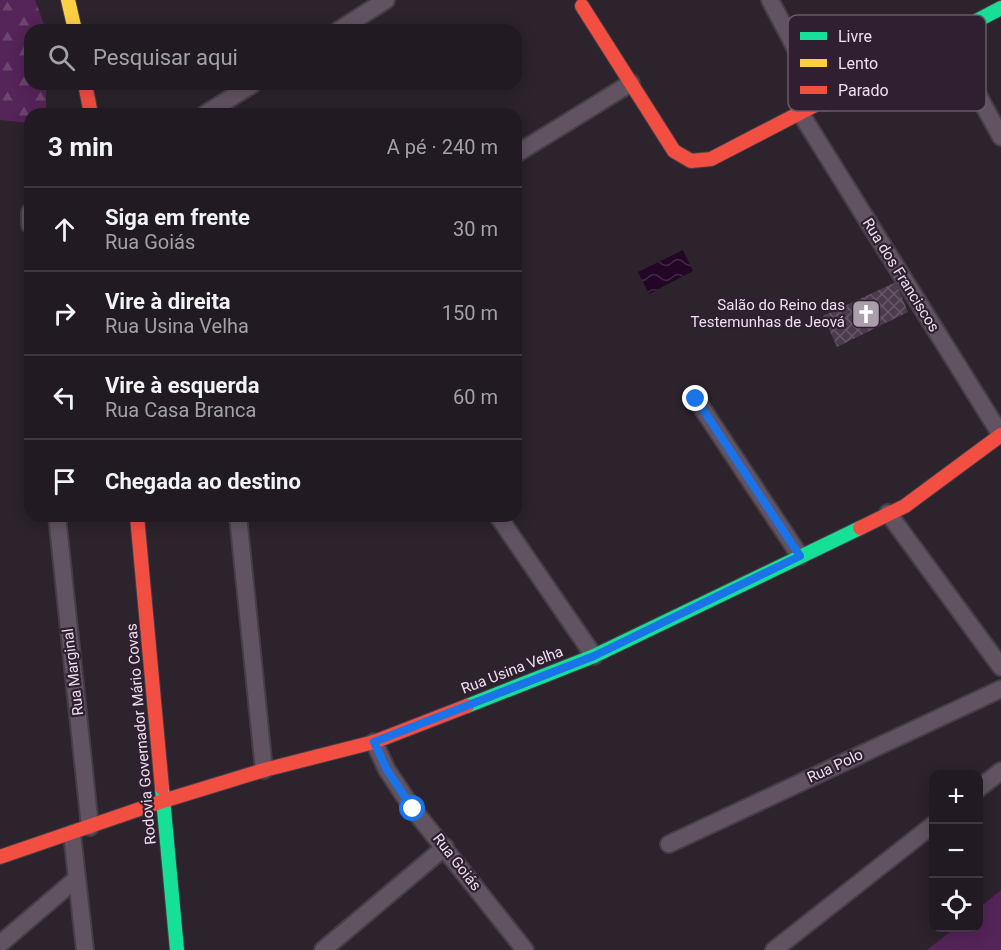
<!DOCTYPE html>
<html lang="pt">
<head>
<meta charset="utf-8">
<style>
	body { margin:0; font-family:Roboto,sans-serif; background:#2d272f; color:#f1f3f6 }
	.controls { position:absolute; right:18px; bottom:18px; display:grid; overflow:hidden; border-radius:12px; box-shadow:0 3px 15px #0003 }
	.controls button { width:54px; height:54px; display:grid; place-items:center; padding:0; border:0; border-bottom:2px solid #3e3840; background:#211a22; color:#f1f3f6; font:30px sans-serif }
	.stop { position:absolute; width:18px; height:18px; margin:-14px; border:4px solid #1a73e8; border-radius:50%; background:#fff }
	.stop.end { background:#1a73e8; border-color:#fff; box-shadow:0 2px 6px #0008 }
	.list { margin:0; padding:0; list-style:none }
	h2 { display:flex; justify-content:space-between; align-items:center; height:78px; margin:0; padding:0 24px; font-size:26px }
	h2 small { font-size:20px; font-weight:400; color:#a2a1a5 }
	.list li { display:grid; grid-template-columns:39px 1fr auto; gap:18px; align-items:center; box-sizing:border-box; height:84px; padding:0 24px; border-top:2px solid #3e3840 }
	.list b { display:block; font-size:22px; white-space:nowrap }
	.list p { margin:0; font-size:20px; white-space:nowrap; color:#a2a1a5 }
	.list em { font-size:20px; font-style:normal; color:#a2a1a5 }
	.icon { flex:none; width:33px; height:33px; fill:none; stroke:currentColor; stroke-width:2; stroke-linecap:round; stroke-linejoin:round }
	.map { position:relative; flex:none; width:1001px; height:950px; overflow:hidden }
	.search { position:absolute; background:#211a22; box-shadow:0 3px 15px #0003; left:24px; top:24px; width:498px; height:66px; display:flex; align-items:center; gap:15px; box-sizing:border-box; padding:0 21px; border-radius:18px; color:#a2a1a5; font-size:22px }
	.panel { position:absolute; background:#211a22; box-shadow:0 3px 15px #0003; left:24px; top:108px; width:498px; height:414px; border-radius:18px }
	.map>svg:first-child { display:block }
	.forest { fill:url(#forest-firs) }
	.park { fill:#552458 }
	.water { fill:url(#water-waves) }
	.building { fill:url(#building-cross-hatch) }
	.lines { fill:none; stroke-linecap:round; stroke-linejoin:round }
	.street-casing { stroke:#463e47; stroke-width:20 }
	.fast-casing { stroke:#463e47; stroke-width:16 }
	.slow-casing { stroke:#463e47; stroke-width:16 }
	.jam-casing { stroke:#463e47; stroke-width:16 }
	.street { stroke:#625363; stroke-width:16 }
	.fast { stroke:#16e098; stroke-width:14 }
	.slow { stroke:#ffcf43; stroke-width:14 }
	.jam { stroke:#f24e42; stroke-width:14 }
	.route { stroke:#1a73e8; stroke-width:8 }
	.labels { text-anchor:middle; dominant-baseline:central; stroke-width:4.5; stroke-linejoin:round; paint-order:stroke }
	.street-label { font-size:15px; fill:#ece0ed; stroke:#301f31 }
	.poi-label { font-size:15px; fill:#ece0ed; stroke:#301f31; text-anchor:end }
	.key { fill:#301f31; stroke:#685969; stroke-width:1.5 }
	.key-label { font-size:16px; fill:#ece0ed }
</style>
</head>
<body>
<div class="map">
<svg width="1001" height="950" viewBox="0 0 1001 950">
	<defs>
		<pattern id="forest-firs" width="22" height="20" patternUnits="userSpaceOnUse" patternTransform="scale(1.5)"><rect width="22" height="20" fill="#552458"/><path d="M5 1l3.5 6h-7zM16 11l3.5 6h-7z" fill="#6e4470"/></pattern>
		<pattern id="water-waves" width="16" height="10" patternUnits="userSpaceOnUse" patternTransform="scale(1.5)"><rect width="16" height="10" fill="#230526"/><path d="M0 5q4-4 8 0t8 0" fill="none" stroke="#432946"/></pattern>
		<pattern id="building-cross-hatch" width="8" height="8" patternUnits="userSpaceOnUse" patternTransform="scale(1.5)"><rect width="8" height="8" fill="#4c3b4d"/><path d="M0 0l8 8M0 8l8-8" fill="none" stroke="#665767"/></pattern>
	</defs>
	<rect width="100%" height="100%" fill="#2c232d"/>
	<!-- forest -->
	<path class="forest" d="M0,0H35L46,30H30V84H46V114H30V123L0,120Z"/>
	<!-- park -->
	<path class="park" d="M1001,890V950H927L955,928H978L979,908Z"/>
	<!-- water -->
	<path class="water" d="M683,250L693,271L649,294L638,272Z"/>
	<!-- building -->
	<path class="building" d="M896,282L908,312L837,347L823,316Z"/>
	<g class="lines">
		<!-- street casing -->
		<g class="street-casing">
			<g id="street">
				<path d="M770,0L824,102"/>
				<path d="M339,30L386,0"/>
				<path d="M946,37L1001,137"/>
				<path d="M205,114L253,84"/>
				<path d="M801,114L1001,435"/>
				<path d="M516,154L631,83"/>
				<path d="M30,212V225"/>
				<path d="M696,399L800,556"/>
				<path d="M888,513L1001,667"/>
				<path d="M57,516L90,827"/>
				<path d="M238,516L264,770"/>
				<path d="M498,516L594,656"/>
				<path d="M374,742L387,770L413,809L525,950"/>
				<path d="M978,789L1001,771"/>
				<path d="M72,834L85,950"/>
				<path d="M669,844L1001,689"/>
				<path d="M0,944L76,879"/>
				<path d="M323,950L445,847"/>
				<path d="M774,950L934,824"/>
			</g>
		</g>
		<!-- fast casing -->
		<g class="fast-casing">
			<g id="fast">
				<path d="M898,62L1001,8"/>
				<path d="M467,706L594,656L860,528"/>
				<path d="M162,788L177,950"/>
			</g>
		</g>
		<!-- slow casing -->
		<g class="slow-casing">
			<path id="slow" d="M68,0L75,30"/>
		</g>
		<!-- jam casing -->
		<g class="jam-casing">
			<g id="jam">
				<path d="M582,6L674,151L691,161L711,159L898,62"/>
				<path d="M85,84L91,114"/>
				<path d="M137,516L162,788"/>
				<path d="M860,528L905,506L1001,435"/>
				<path d="M0,857L163,801L264,770L374,742L467,706"/>
			</g>
		</g>
		<!-- street -->
		<use href="#street" class="street"/>
		<!-- fast -->
		<use href="#fast" class="fast"/>
		<!-- slow -->
		<use href="#slow" class="slow"/>
		<!-- jam -->
		<use href="#jam" class="jam"/>
	</g>
	<g class="lines">
		<!-- route -->
		<path class="route" d="M413,809L387,770L374,742L594,656L800,556L696,399"/>
	</g>
	<!-- icons -->
	<defs>
		<g id="church-square" transform="scale(1.5)"><rect x="-9" y="-9" width="18" height="18" rx="4" fill="#a99eaa" stroke="#301f31"/><path d="M-1.2-6h2.4v3.5h3.3v2.4h-3.3V6h-2.4V-.1h-3.3v-2.4h3.3Z" fill="#fff"/></g>
	</defs>
	<g fill-rule="evenodd">
		<use href="#church-square" x="866" y="314"/>
	</g>
	<g class="labels">
		<!-- street labels -->
		<g class="street-label">
			<text transform="translate(901 275) rotate(58)">Rua dos Franciscos</text>
			<text transform="translate(512 670) rotate(-21)">Rua Usina Velha</text>
			<text transform="translate(73 672) rotate(-97)">Rua Marginal</text>
			<text transform="translate(141 734) rotate(-95)">Rodovia Governador Mário Covas</text>
			<text transform="translate(835 766) rotate(-25)">Rua Polo</text>
			<text transform="translate(457 862) rotate(52)">Rua Goiás</text>
		</g>
		<!-- poi labels -->
		<g class="poi-label">
			<text x="845" y="305">Salão do Reino das<tspan x="845" dy="17">Testemunhas de Jeová</tspan></text>
		</g>
	</g>
	<!-- legend -->
	<rect x="788" y="15" width="198" height="96" rx="9" class="key"/>
	<rect x="800" y="32" width="27" height="8" fill="#16e098"/>
	<rect x="800" y="59" width="27" height="8" fill="#ffcf43"/>
	<rect x="800" y="86" width="27" height="8" fill="#f24e42"/>
	<g class="key-label">
		<text x="838" y="42">Livre</text>
		<text x="838" y="69">Lento</text>
		<text x="838" y="96">Parado</text>
	</g>
</svg>
<div class="controls">
<button>+</button>
<button>−</button>
<button><svg class="icon" aria-label="locate" viewBox="0 0 24 24"><circle cx="12" cy="12" r="6"/><path d="M12 2v4M12 18v4M2 12h4M18 12h4"/></svg></button>
</div>
<div class="stop" style="left:413px;top:809px"></div>
<div class="stop end" style="left:696px;top:399px"></div>
<div class="search"><svg class="icon" aria-label="search" viewBox="0 0 24 24"><circle cx="10" cy="10" r="6"/><path d="M15 15l6 6"/></svg>Pesquisar aqui</div>
<section class="panel">
<h2>3 min<small>A pé · 240 m</small></h2>
<ul class="list">
<li><svg class="icon" aria-label="ahead" viewBox="0 0 24 24"><path d="M12 20V5M6 11l6-6 6 6"/></svg><div><b>Siga em frente</b><p>Rua Goiás</p></div><em>30 m</em></li>
<li><svg class="icon" aria-label="right" viewBox="0 0 24 24"><path d="M7 20v-9h11M14 6l5 5-5 5"/></svg><div><b>Vire à direita</b><p>Rua Usina Velha</p></div><em>150 m</em></li>
<li><svg class="icon" aria-label="left" viewBox="0 0 24 24"><path d="M17 20v-9H6M10 6l-5 5 5 5"/></svg><div><b>Vire à esquerda</b><p>Rua Casa Branca</p></div><em>60 m</em></li>
<li><svg class="icon" aria-label="arrive" viewBox="0 0 24 24"><path d="M6 21V4h12l-3 4 3 4H6"/></svg><div><b>Chegada ao destino</b></div></li>
</ul>
</section>
</div>
</body>
</html>
